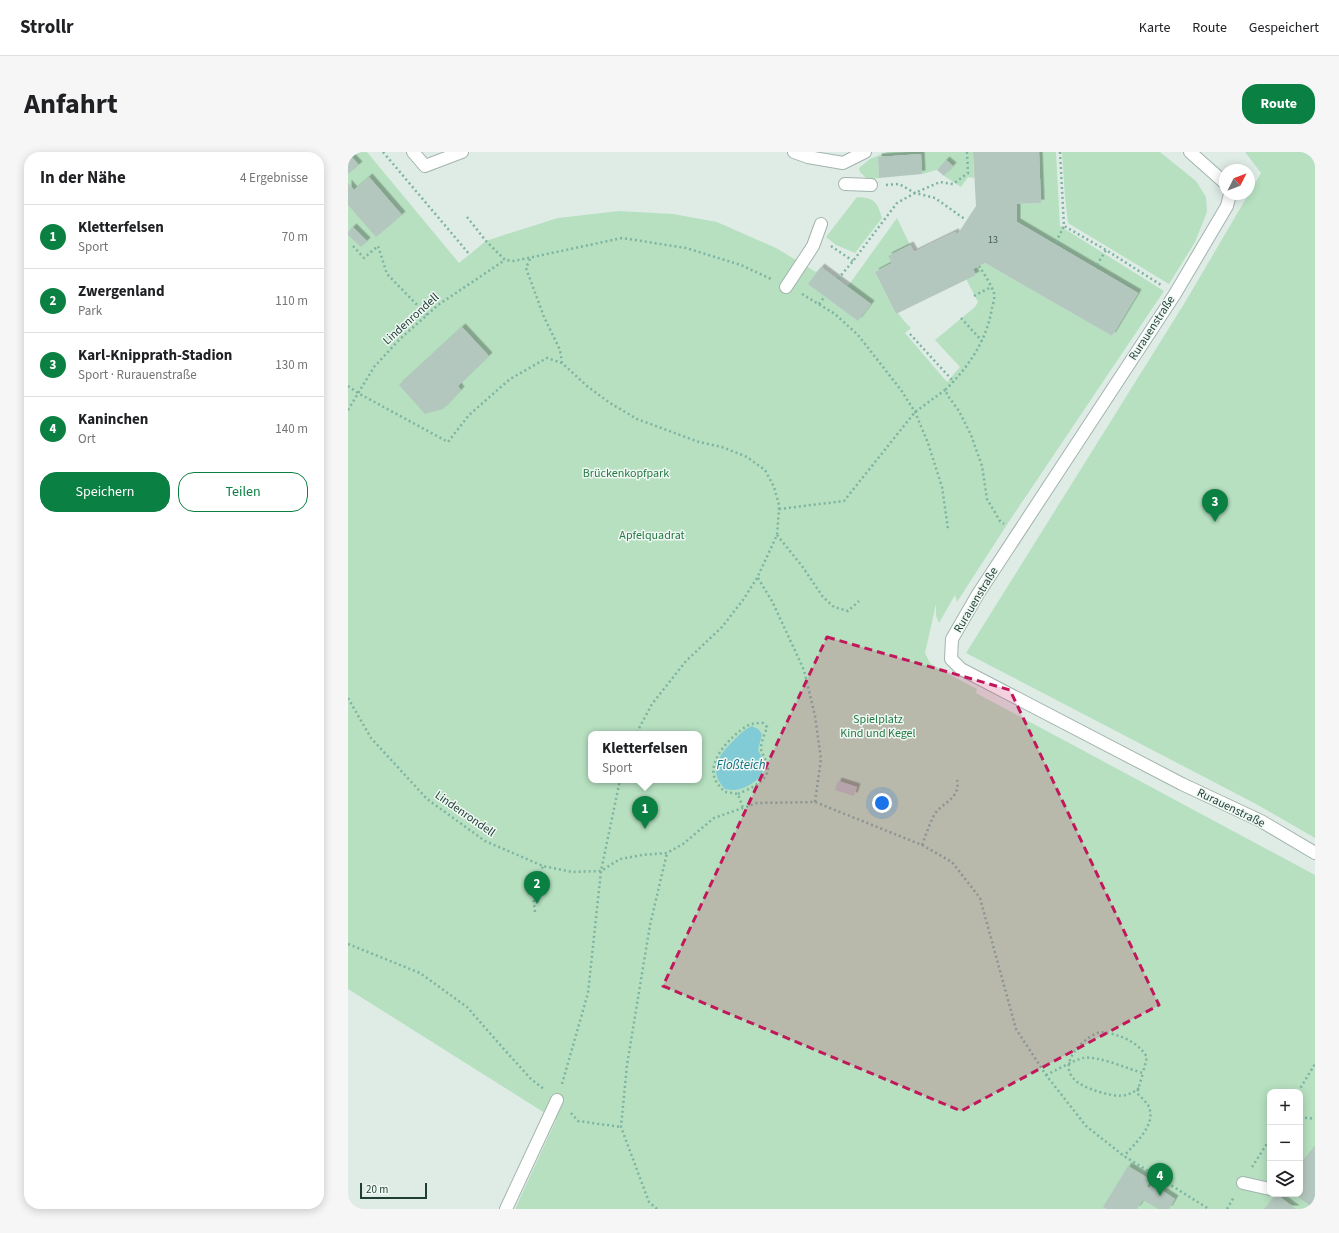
<!DOCTYPE html>
<html lang="de">
<head>
<meta charset="utf-8">
<style>
	body { margin:0; font-family:"Source Sans 3",sans-serif; background:#f6f6f6; color:#202124 }
	.controls { position:absolute; right:12px; bottom:12px; display:grid; overflow:hidden; border-radius:8px; box-shadow:0 2px 10px #0003 }
	.controls button { width:36px; height:36px; display:grid; place-items:center; padding:0; border:0; border-bottom:1px solid #e0e0e0; background:#fff; color:#202124; font:20px sans-serif }
	.compass { position:absolute; left:871px; top:12px; width:36px; height:36px; border-radius:50%; background:#fff; box-shadow:0 2px 10px #0003; rotate:48deg }
	.scale { position:absolute; left:12px; bottom:10px; width:67px; box-sizing:border-box; padding-left:4px; border:2px solid #1f3e35; border-top:0; font-size:11px; line-height:14px; white-space:nowrap; color:#1f3e35; -webkit-text-stroke:3px #f0f8f4; paint-order:stroke }
	.you { position:absolute; left:534px; top:651px; width:14px; height:14px; margin:-10px; border:3px solid #fff; border-radius:50%; background:#1a73e8; box-shadow:0 0 0 6px #1a73e833 }
	.badge { display:grid; place-items:center; width:26px; height:26px; border-radius:50%; background:#0b8043; color:#fff; font-size:13px; font-weight:700 }
	.pin { position:absolute; translate:-50% -33px; filter:drop-shadow(0 1px 2px #0008) }
	.pin::after { content:''; position:absolute; top:21px; width:14px; height:12px; background:inherit; clip-path:polygon(0 0,100% 0,50% 100%) }
	.popup { position:absolute; left:240px; top:579px; width:114px; height:52px; box-sizing:border-box; display:grid; place-content:center; border-radius:8px; background:#fff; filter:drop-shadow(0 1px 3px #0005); font-size:13px; white-space:nowrap; color:#757577 }
	.popup b { font-size:15px; color:#202124 }
	.popup::after { content:''; position:absolute; left:50%; top:100%; margin-left:-8px; border:8px solid transparent; border-top-color:#fff }
	.list { margin:0; padding:0; list-style:none }
	h2 { display:flex; justify-content:space-between; align-items:center; height:52px; margin:0; padding:0 16px; font-size:17px }
	h2 small { font-size:13px; font-weight:400; color:#757577 }
	.list li { display:grid; grid-template-columns:26px 1fr auto; gap:12px; align-items:center; box-sizing:border-box; height:64px; padding:0 16px; border-top:1px solid #e0e0e0 }
	.list b { display:block; font-size:15px; white-space:nowrap }
	.list p { margin:0; font-size:13px; white-space:nowrap; color:#757577 }
	.list em { font-size:13px; font-style:normal; color:#757577 }
	.actions { display:flex; gap:8px; padding:12px 16px }
	.actions a { flex:1; padding:9px 0; border:1px solid #0b8043; border-radius:16px; text-align:center; font-size:14px; color:#0b8043 }
	.actions .main { background:#0b8043; color:#fff }
	.icon { flex:none; width:22px; height:22px; fill:none; stroke:currentColor; stroke-width:2; stroke-linecap:round; stroke-linejoin:round }
	.map { position:relative; flex:none; width:967px; height:1057px; overflow:hidden; border-radius:16px }
	header { display:flex; align-items:center; gap:24px; box-sizing:border-box; height:56px; padding:0 20px; background:#fff; border-bottom:1px solid #e0e0e0 }
	header strong { font-size:19px }
	nav { display:flex; gap:22px; margin-inline-start:auto; font-size:14px }
	.intro { display:flex; align-items:center; justify-content:space-between; box-sizing:border-box; height:96px; padding:0 24px }
	h1 { margin:0; font-size:28px }
	.button { padding:10px 18px; border-radius:16px; background:#0b8043; color:#fff; font-size:14px; font-weight:700 }
	main { display:flex; gap:24px; padding:0 24px }
	aside { flex:1; background:#fff; border-radius:16px; box-shadow:0 2px 10px #0003 }
	.map>svg:first-child { display:block }
	.green { fill:#b6e0c0; fill-rule:evenodd }
	.water { fill:#81cbd7 }
	.building { fill:#b4c7bf; filter:url(#shadow) }
	.lines { fill:none; stroke-linecap:round; stroke-linejoin:round }
	.minor-casing { stroke:#a2b4ad; stroke-width:14 }
	.path { stroke:#7db3a1; stroke-width:2.5; stroke-dasharray:2 3; stroke-linecap:butt }
	.minor { stroke:#fff; stroke-width:12 }
	.marked { fill:#c2185b; fill-opacity:0.2; stroke:#c2185b; stroke-width:3; stroke-dasharray:8 5; stroke-linejoin:round }
	.labels { text-anchor:middle; dominant-baseline:central; stroke-width:3; stroke-linejoin:round; paint-order:stroke }
	.number-label { font-size:10px; fill:#446058 }
	.street-label { font-size:12px; fill:#1f3e35; stroke:#f0f8f4 }
	.park-label { font-size:12px; fill:#257944; stroke:#f0f8f4 }
	.water-label { font-size:13px; font-style:italic; fill:#136f80; stroke:#f0f8f4 }
</style>
</head>
<body>
<header>
<strong>Strollr</strong>
<nav><a>Karte</a><a>Route</a><a>Gespeichert</a></nav>
</header>
<div class="intro"><h1>Anfahrt</h1><a class="button">Route</a></div>
<main>
<aside>
<h2>In der Nähe<small>4 Ergebnisse</small></h2>
<ul class="list">
<li><span class="badge">1</span><div><b>Kletterfelsen</b><p>Sport</p></div><em>70 m</em></li>
<li><span class="badge">2</span><div><b>Zwergenland</b><p>Park</p></div><em>110 m</em></li>
<li><span class="badge">3</span><div><b>Karl-Knipprath-Stadion</b><p>Sport · Rurauenstraße</p></div><em>130 m</em></li>
<li><span class="badge">4</span><div><b>Kaninchen</b><p>Ort</p></div><em>140 m</em></li>
</ul>
<div class="actions"><a class="main">Speichern</a><a>Teilen</a></div>
</aside>
<div class="map">
<svg width="967" height="1057" viewBox="0 0 967 1057">
	<defs>
		<filter id="shadow"><feDropShadow dx="3.5" dy="-3.5" stdDeviation="0" flood-color="#0004"/></filter>
	</defs>
	<rect width="100%" height="100%" fill="#dfece6"/>
	<!-- green -->
	<g class="green">
		<path d="M0,0H19L111,111L138,89L156,83L210,66L271,59L325,62L369,70L428,96L468,120L473,115L500,134L549,66L562,93L541,104L544,111L527,120L548,162L550,161L556,169L563,176L557,181L599,230L612,215L587,188L627,155L630,150L618,127L628,123L625,117L637,111L764,184L790,141L669,70V52L693,51L691,0H708L712,74L816,139L662,368L609,450L607,443L591,471L588,464V452L577,501L582,511L595,519L629,537L628,541L967,723V1057H167L208,968L0,837ZM243,582H351V628H243ZM922,940H952V1042H922Z"/>
		<path d="M539,0H625L626,26L620,25L613,35L596,24L605,14L598,8L589,18L574,22L573,2L530,5L531,26L520,28L512,20L511,16L522,7Z"/>
		<path d="M714,0H812L848,29L858,45L859,60L847,90L821,132L720,71L717,45Z"/>
		<path d="M897,0H967V686L908,652L618,501L836,152L913,21Z"/>
		<path d="M509,45C527,46 529,50 534,66L507,101L488,93L478,85Z"/>
	</g>
	<!-- water -->
	<path class="water" d="M404,574L410,577L414,582L410,598L416,609L414,624C403,633 391,641 377,637C359,618 371,603 386,588C392,582 397,577 404,574Z"/>
	<!-- building -->
	<g class="building">
		<path d="M625,0H691L693,51L669,52V70L790,141L764,184L637,111L625,117L628,123L548,162L527,120L544,111L540,104L562,93L566,100L607,80L609,83L628,54Z"/>
		<path d="M0,1L11,13L0,22Z"/>
		<path d="M573,2L574,22L531,26L530,5Z"/>
		<path d="M598,8L605,14L596,24L589,18Z"/>
		<path d="M21,25L54,63L28,85L0,53V31L6,38Z"/>
		<path d="M5,75L19,89L13,95L0,83V80Z"/>
		<path d="M473,115L523,152L510,169L460,132Z"/>
		<path d="M114,175L141,204L110,234L113,238L95,257L77,262L51,233Z"/>
		<path d="M490,629L509,635L506,644L487,638Z"/>
		<path d="M966,995H967V1050L964,1055L946,1042H952V1012Z"/>
		<path d="M780,1014L803,1028L799,1034L801,1036L804,1032L827,1047L821,1057H810L795,1048L789,1057H759L755,1055Z"/>
		<path d="M928,1042L948,1057H916Z"/>
	</g>
	<g class="lines">
		<!-- minor casing -->
		<g class="minor-casing">
			<g id="minor">
				<path d="M65,0L77,14L114,0"/>
				<path d="M446,0L460,5L495,11L517,0"/>
				<path d="M842,0L877,31"/>
				<path d="M497,32L523,33"/>
				<path d="M882,42L879,54L827,142L630,442L604,487L603,507L613,517L834,632L913,669L967,701"/>
				<path d="M438,135L465,94L473,72"/>
				<path d="M895,1031L922,1037"/>
				<path d="M158,1057L209,948"/>
			</g>
		</g>
		<!-- path -->
		<g class="path">
			<path d="M35,0L122,103"/>
			<path d="M712,0L716,74L758,98L813,133"/>
			<path d="M538,33L551,32L567,41L587,46L618,68"/>
			<path d="M119,65L138,89L157,108L166,109L274,86L338,96L393,113L423,127"/>
			<path d="M708,90L716,74"/>
			<path d="M5,94L16,106L30,94L39,122L79,163"/>
			<path d="M483,94L505,109"/>
			<path d="M182,107L178,116L196,165L212,198L214,211"/>
			<path d="M749,113L758,98"/>
			<path d="M631,114C636,122 643,132 646,141C647,146 645,152 644,156C639,188 620,216 597,238L600,244L611,259L623,283L634,314L639,347L652,369L656,372"/>
			<path d="M490,127L505,109L549,51L567,41L592,30L605,32L620,21L619,0"/>
			<path d="M454,142L487,162L510,183L553,238L567,260L580,291L594,335L600,377"/>
			<path d="M626,144L643,135"/>
			<path d="M471,152L477,144"/>
			<path d="M613,166L634,189"/>
			<path d="M562,182L606,230"/>
			<path d="M0,234L10,241L100,290L121,263L162,227L199,206L214,211L239,234L262,251L289,267L351,290L374,295L399,305L417,318L426,335L431,353V357L429,383L409,426L395,448L374,475L338,509L304,552L288,582"/>
			<path d="M0,258L26,215L51,188L90,153L157,108"/>
			<path d="M431,357L496,349L567,260L597,238"/>
			<path d="M429,383L454,414L475,445L486,455L500,459L511,449"/>
			<path d="M410,426L424,449L456,518L467,564L473,607L467,650"/>
			<path d="M0,546L23,586L79,647L137,689L195,714L224,720L253,719L272,707L294,703L319,701L335,692L366,666L409,651L467,650L574,693L604,710L632,746L668,877L698,923L738,974L776,1004L861,1057"/>
			<path d="M390,642C401,637 421,629 420,615C419,608 414,603 413,597C413,589 417,582 419,575L415,571C409,571 404,571 399,574C384,583 359,608 367,627C369,632 373,636 377,640L390,642L395,656"/>
			<path d="M574,693C578,683 581,673 586,663C593,651 613,647 609,628"/>
			<path d="M187,760L185,743L195,714"/>
			<path d="M0,792L72,821L119,855L154,895L183,927L197,938"/>
			<path d="M698,923C707,919 726,908 735,906C749,903 780,917 795,921L789,941C793,945 797,949 800,953C810,972 787,991 776,1004"/>
			<path d="M214,932L240,841L253,719L272,628"/>
			<path d="M791,936C778,947 767,944 751,940C741,936 729,933 723,923C713,907 738,884 752,880C755,880 758,881 761,881C777,885 790,891 799,905L795,921"/>
			<path d="M950,940L967,912"/>
			<path d="M223,961L230,969L273,975"/>
			<path d="M952,965L967,967"/>
			<path d="M904,1015L922,987"/>
			<path d="M309,1057L301,1050L273,975L279,913L302,773L319,701"/>
			<path d="M879,1057L886,1045"/>
		</g>
		<!-- minor -->
		<use href="#minor" class="minor"/>
	</g>
	<!-- marked area -->
	<path class="marked" d="M479,485L662,538L811,853L613,959L315,834Z"/>
	<g class="labels">
		<!-- number labels -->
		<g class="number-label">
			<text x="645" y="88">13</text>
		</g>
		<!-- street labels -->
		<g class="street-label">
			<text transform="translate(63 167) rotate(-42)">Lindenrondell</text>
			<text transform="translate(804 176) rotate(-57)">Rurauenstraße</text>
			<text transform="translate(628 448) rotate(-59)">Rurauenstraße</text>
			<text transform="translate(883 656) rotate(26)">Rurauenstraße</text>
			<text transform="translate(117 662) rotate(35)">Lindenrondell</text>
		</g>
		<!-- park labels -->
		<g class="park-label">
			<text x="278" y="321">Brückenkopfpark</text>
			<text x="304" y="383">Apfelquadrat</text>
			<text x="530" y="567">Spielplatz<tspan x="530" dy="14">Kind und Kegel</tspan></text>
		</g>
		<!-- water labels -->
		<g class="water-label">
			<text x="393" y="613">Floßteich</text>
		</g>
	</g>
</svg>
<div class="controls">
<button>+</button>
<button>−</button>
<button><svg class="icon" aria-label="layers" viewBox="0 0 24 24"><path d="M12 4l9 5-9 5-9-5zM3 14l9 5 9-5"/></svg></button>
</div>
<svg class="compass" viewBox="-18 -18 36 36"><path d="M0-13l5 13h-10z" fill="#e53935"/><path d="M0 13l5-13h-10z" fill="#757577"/></svg>
<div class="scale">20 m</div>
<div class="you"></div>
<div class="pin badge" style="left:297px;top:677px">1</div>
<div class="popup"><b>Kletterfelsen</b>Sport</div>
<div class="pin badge" style="left:189px;top:752px">2</div>
<div class="pin badge" style="left:867px;top:370px">3</div>
<div class="pin badge" style="left:812px;top:1044px">4</div>
</div>
</main>
</body>
</html>
